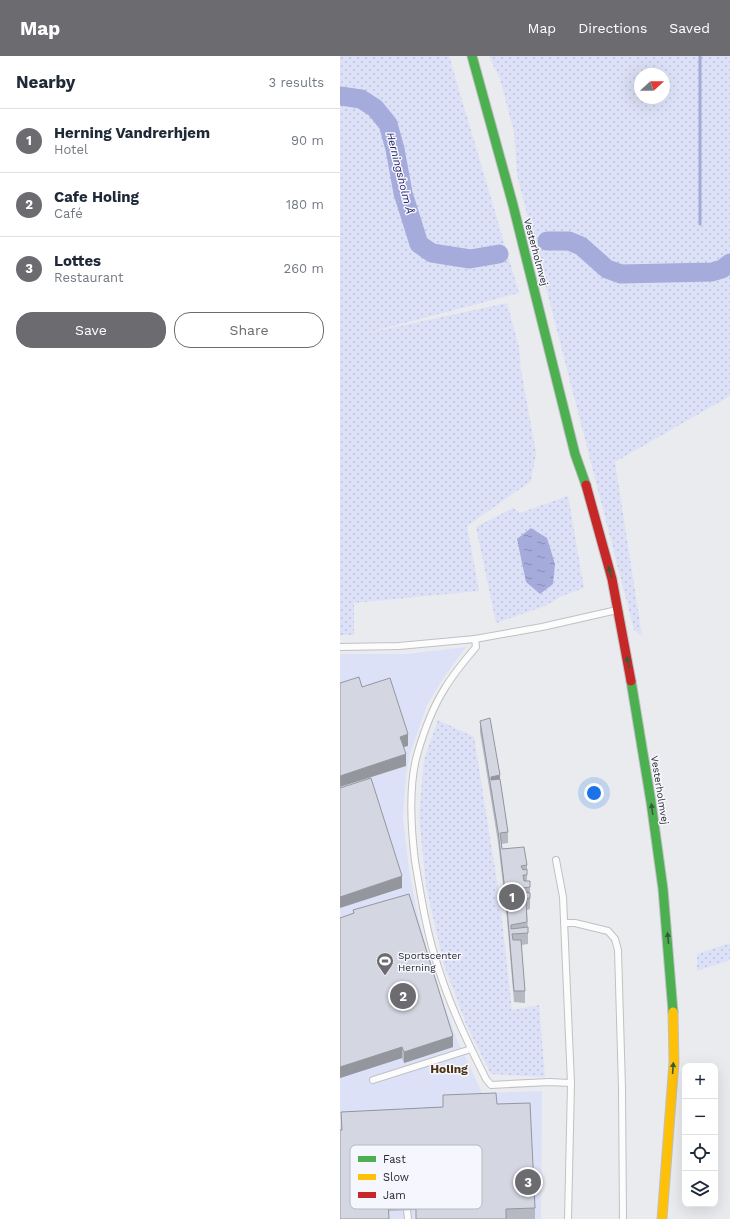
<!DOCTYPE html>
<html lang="en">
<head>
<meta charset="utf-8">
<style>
	body { margin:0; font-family:"Work Sans",sans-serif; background:#f6f6f7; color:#1f2937 }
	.controls { position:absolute; right:12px; bottom:12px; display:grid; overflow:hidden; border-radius:8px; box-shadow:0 4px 16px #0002 }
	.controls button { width:36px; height:36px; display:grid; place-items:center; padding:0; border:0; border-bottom:1px solid #e0e1e3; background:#fff; color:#1f2937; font:20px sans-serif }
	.compass { position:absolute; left:294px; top:12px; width:36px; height:36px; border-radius:50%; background:#fff; box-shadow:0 4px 16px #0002; rotate:69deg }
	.you { position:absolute; left:254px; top:737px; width:14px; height:14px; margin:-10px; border:3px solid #fff; border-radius:50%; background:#1a73e8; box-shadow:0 0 0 6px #1a73e833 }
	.badge { display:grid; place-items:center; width:26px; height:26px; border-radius:50%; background:#6c6c70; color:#fff; font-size:13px; font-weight:700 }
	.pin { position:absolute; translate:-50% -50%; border:2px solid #fff; box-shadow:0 1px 4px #0006 }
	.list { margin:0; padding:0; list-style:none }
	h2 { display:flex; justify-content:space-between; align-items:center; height:52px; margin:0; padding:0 16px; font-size:17px }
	h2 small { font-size:13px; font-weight:400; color:#747a83 }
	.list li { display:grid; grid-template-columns:26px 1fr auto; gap:12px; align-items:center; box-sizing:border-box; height:64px; padding:0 16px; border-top:1px solid #e0e1e3 }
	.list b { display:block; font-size:15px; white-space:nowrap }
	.list p { margin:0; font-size:13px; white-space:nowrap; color:#747a83 }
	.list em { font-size:13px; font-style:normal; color:#747a83 }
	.actions { display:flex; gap:8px; padding:12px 16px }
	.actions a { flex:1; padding:9px 0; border:1px solid #6c6c70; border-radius:16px; text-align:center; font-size:14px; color:#6c6c70 }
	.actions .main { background:#6c6c70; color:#fff }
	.icon { flex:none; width:22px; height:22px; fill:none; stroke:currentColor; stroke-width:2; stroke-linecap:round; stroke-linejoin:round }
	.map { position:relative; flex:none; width:390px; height:1163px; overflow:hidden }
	header { display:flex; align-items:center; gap:24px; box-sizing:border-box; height:56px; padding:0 20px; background:#6c6c70; color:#fff }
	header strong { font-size:19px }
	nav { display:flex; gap:22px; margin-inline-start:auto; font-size:14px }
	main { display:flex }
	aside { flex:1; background:#fff }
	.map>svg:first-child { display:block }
	.grass { fill:url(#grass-dots); fill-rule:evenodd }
	.park { fill:#dce1f7 }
	.water { fill:url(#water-ripples) }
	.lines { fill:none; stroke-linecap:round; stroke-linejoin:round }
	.stream { stroke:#a5acdb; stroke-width:3 }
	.river { stroke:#a5acdb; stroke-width:19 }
	.lane-casing { stroke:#c0c1c4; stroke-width:8 }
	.fast-casing { stroke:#c0c1c4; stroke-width:11 }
	.slow-casing { stroke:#c0c1c4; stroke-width:11 }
	.jam-casing { stroke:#c0c1c4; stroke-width:11 }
	.lane { stroke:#fcfcfd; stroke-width:6 }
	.fast { stroke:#4caf50; stroke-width:9 }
	.slow { stroke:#ffc107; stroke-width:9 }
	.jam { stroke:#c62828; stroke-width:9 }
	.wall { fill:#b6b8c2 }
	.shaded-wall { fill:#94969e }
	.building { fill:#d4d6e2; stroke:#94969e }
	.oneway { fill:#365e3a }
	.labels { text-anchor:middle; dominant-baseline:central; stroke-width:3; stroke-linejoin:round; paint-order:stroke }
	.street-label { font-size:10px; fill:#28282b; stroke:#f6f7fe }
	.poi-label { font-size:10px; fill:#28282b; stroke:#f6f7fe; text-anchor:start }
	.water-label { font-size:11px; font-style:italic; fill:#221e6a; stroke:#f6f7fe }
	.quarter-label { font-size:12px; font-weight:bold; fill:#4d3213; stroke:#f6f7fe }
	.key { fill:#f6f7fe; stroke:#b8b9bf; stroke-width:1 }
	.key-label { font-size:11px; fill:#28282b }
</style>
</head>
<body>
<header>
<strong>Map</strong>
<nav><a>Map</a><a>Directions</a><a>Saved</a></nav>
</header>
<main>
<aside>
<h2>Nearby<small>3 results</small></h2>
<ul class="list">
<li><span class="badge">1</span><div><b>Herning Vandrerhjem</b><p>Hotel</p></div><em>90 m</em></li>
<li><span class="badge">2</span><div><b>Cafe Holing</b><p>Café</p></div><em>180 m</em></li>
<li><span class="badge">3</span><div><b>Lottes</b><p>Restaurant</p></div><em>260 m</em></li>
</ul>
<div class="actions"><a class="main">Save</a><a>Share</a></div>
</aside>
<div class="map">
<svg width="390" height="1163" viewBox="0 0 390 1163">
	<defs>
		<pattern id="grass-dots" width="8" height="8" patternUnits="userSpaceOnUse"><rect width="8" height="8" fill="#dce1f7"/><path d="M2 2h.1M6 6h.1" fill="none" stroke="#bdc1d4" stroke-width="1.8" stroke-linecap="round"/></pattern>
		<pattern id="water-ripples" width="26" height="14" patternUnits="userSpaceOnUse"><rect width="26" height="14" fill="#a5acdb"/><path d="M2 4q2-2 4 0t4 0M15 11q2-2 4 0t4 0" fill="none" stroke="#868cb2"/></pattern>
	</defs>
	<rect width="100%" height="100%" fill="#eaebef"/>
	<!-- grass -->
	<g class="grass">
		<path d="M0,0H109L179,237L27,277L167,247L179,291L181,314L196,397L191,425L127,470L139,535L14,547V579H0Z"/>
		<path d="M149,0H390V340L275,406L302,580L294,574L177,119L174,76L160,23ZM300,18H324V42H300Z"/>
		<path d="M228,440L244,532L222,540L205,550L156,567L136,471L173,452L180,457Z"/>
		<path d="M98,664L134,681L159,838L172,954L199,949L205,1021L151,1018L127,970L104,909L86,830L79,761L84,703Z"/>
		<path d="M390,887V904L357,915V898Z"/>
	</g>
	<!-- park -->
	<path class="park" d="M126,591L106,618L87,649L70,698L66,719L63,762L69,814L77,856L93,918L115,979L142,1037L202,1035L201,1163H0V598H67Z"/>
	<!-- water -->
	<path class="water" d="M191,472L207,482L215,508L213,528L200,538L186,526L177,483Z"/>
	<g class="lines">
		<!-- stream -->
		<path class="stream" d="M360,0V168"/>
		<!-- river -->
		<g class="river">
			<path d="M0,40L21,43L35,52L48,68L55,93L63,137L79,188L92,197L130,203L159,198"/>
			<path d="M207,185H229L241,190L267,213L281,218L372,216L382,213L390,207"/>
		</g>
		<!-- lane casing -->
		<g class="lane-casing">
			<g id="lane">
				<path d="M135,583L136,591C125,604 114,617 105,632C93,651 83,678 77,699C68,732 71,772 75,805C81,841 87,879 99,914C111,952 128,987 146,1023L151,1029L209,1026L231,1027"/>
				<path d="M0,591L59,590L135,583L202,571L277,554"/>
				<path d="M216,804L223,841L231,1027L228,1163"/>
				<path d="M224,867H235L268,875L275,883L278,894L282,1032L283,1163"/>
				<path d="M33,1024L131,993"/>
				<path d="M67,1154L68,1163"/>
			</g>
		</g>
		<!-- fast casing -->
		<g class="fast-casing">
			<g id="fast">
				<path d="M132,0L173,149L235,398L246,429"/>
				<path d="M291,625L311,746L323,833L333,956"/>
			</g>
		</g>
		<!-- slow casing -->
		<g class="slow-casing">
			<path id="slow" d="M322,1163L334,1006L333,956"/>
		</g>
		<!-- jam casing -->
		<g class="jam-casing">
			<path id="jam" d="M246,429L272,523L291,625"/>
		</g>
		<!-- lane -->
		<use href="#lane" class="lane"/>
		<!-- fast -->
		<use href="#fast" class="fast"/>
		<!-- slow -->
		<use href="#slow" class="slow"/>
		<!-- jam -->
		<use href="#jam" class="jam"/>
	</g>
	<!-- wall -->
	<g class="wall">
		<path d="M140,665L160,723L168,776V787L161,788L162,793L187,809V825H190V853L187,854L188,877V888L181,889L185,935V947L174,946L167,863L158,786L140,676Z"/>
		<path d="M13,854L113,991L64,1007L62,1002L0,1022V862L13,858Z"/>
		<path d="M103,1039L157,1048L195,1152V1163H76V1154L48,1155L1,1074V1056L103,1051Z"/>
	</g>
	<!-- shaded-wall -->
	<g class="shaded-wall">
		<path d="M68,678V690L60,692V681Z"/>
		<path d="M66,698V710L0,731V720Z"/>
		<path d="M160,719V730L151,732V721Z"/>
		<path d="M62,820V832L0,852V841Z"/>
		<path d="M113,980V991L64,1007V996Z"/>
		<path d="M62,991V1002L0,1022V1011Z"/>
	</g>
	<!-- building -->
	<g class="building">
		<path d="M19,621L22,631L50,622L68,678L60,681L66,698L0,720V627Z"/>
		<path d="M150,662L160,719L151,721V724L160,723L168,776L160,777L162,793L184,791L187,809L181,810L183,814L187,813V819H183L184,825H190V831L183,832L184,836L190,837V842L186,843L187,866L171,869V873L188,871V877L172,878L173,884H181L185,935H174L167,852L158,775L140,665Z"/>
		<path d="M31,722L62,820L0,841V732Z"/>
		<path d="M69,838L113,980L64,996L62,991L0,1011V862L14,857L13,854Z"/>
		<path d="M156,1037L157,1048L190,1047L195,1152L166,1153V1163H76V1142L48,1144L49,1163H0V1074H2L1,1056L103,1051V1039Z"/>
	</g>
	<!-- one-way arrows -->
	<defs><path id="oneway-solid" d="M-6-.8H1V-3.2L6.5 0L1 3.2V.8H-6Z"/></defs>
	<g class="oneway">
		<use href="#oneway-solid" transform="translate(270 516) rotate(-105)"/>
		<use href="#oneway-solid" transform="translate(288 606) rotate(-101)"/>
		<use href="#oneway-solid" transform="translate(312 753) rotate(-98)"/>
		<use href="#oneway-solid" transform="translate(328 882) rotate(-95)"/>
		<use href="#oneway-solid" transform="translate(333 1012) rotate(-86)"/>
	</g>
	<!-- icons -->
	<defs>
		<g id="stadium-pin" transform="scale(0.9)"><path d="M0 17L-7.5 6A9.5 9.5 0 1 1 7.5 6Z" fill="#6c6c70" stroke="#f6f7fe"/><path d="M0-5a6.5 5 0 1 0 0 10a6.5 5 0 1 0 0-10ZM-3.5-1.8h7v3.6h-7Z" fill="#fff"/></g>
	</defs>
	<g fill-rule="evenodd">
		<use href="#stadium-pin" x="45" y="905"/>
	</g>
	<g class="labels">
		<!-- street labels -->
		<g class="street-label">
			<text transform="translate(196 196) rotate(75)">Vesterholmvej</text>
			<text transform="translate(320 734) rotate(81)">Vesterholmvej</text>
		</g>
		<!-- poi labels -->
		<g class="poi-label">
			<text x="58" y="899">Sportscenter<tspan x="58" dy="12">Herning</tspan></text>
		</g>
		<!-- water labels -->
		<g class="water-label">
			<text transform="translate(60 117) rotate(76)">Herningsholm Å</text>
		</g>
		<!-- quarter labels -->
		<g class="quarter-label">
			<text x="109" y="1013">Holing</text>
		</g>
	</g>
	<!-- legend -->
	<rect x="10" y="1089" width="132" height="64" rx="6" class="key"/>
	<rect x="18" y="1100" width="18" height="6" fill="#4caf50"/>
	<rect x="18" y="1118" width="18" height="6" fill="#ffc107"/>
	<rect x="18" y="1136" width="18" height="6" fill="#c62828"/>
	<g class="key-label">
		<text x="43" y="1107">Fast</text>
		<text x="43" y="1125">Slow</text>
		<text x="43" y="1143">Jam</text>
	</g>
</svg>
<div class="controls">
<button>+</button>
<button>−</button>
<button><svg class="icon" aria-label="locate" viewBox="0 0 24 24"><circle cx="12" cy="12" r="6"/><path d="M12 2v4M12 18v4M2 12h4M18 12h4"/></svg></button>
<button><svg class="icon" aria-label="layers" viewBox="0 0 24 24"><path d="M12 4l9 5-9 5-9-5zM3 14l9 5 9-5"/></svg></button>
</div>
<svg class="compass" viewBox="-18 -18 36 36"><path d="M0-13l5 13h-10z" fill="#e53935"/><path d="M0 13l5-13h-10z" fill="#747a83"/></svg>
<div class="you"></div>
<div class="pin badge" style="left:172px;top:841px">1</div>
<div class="pin badge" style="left:63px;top:940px">2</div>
<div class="pin badge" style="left:188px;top:1126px">3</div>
</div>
</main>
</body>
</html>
